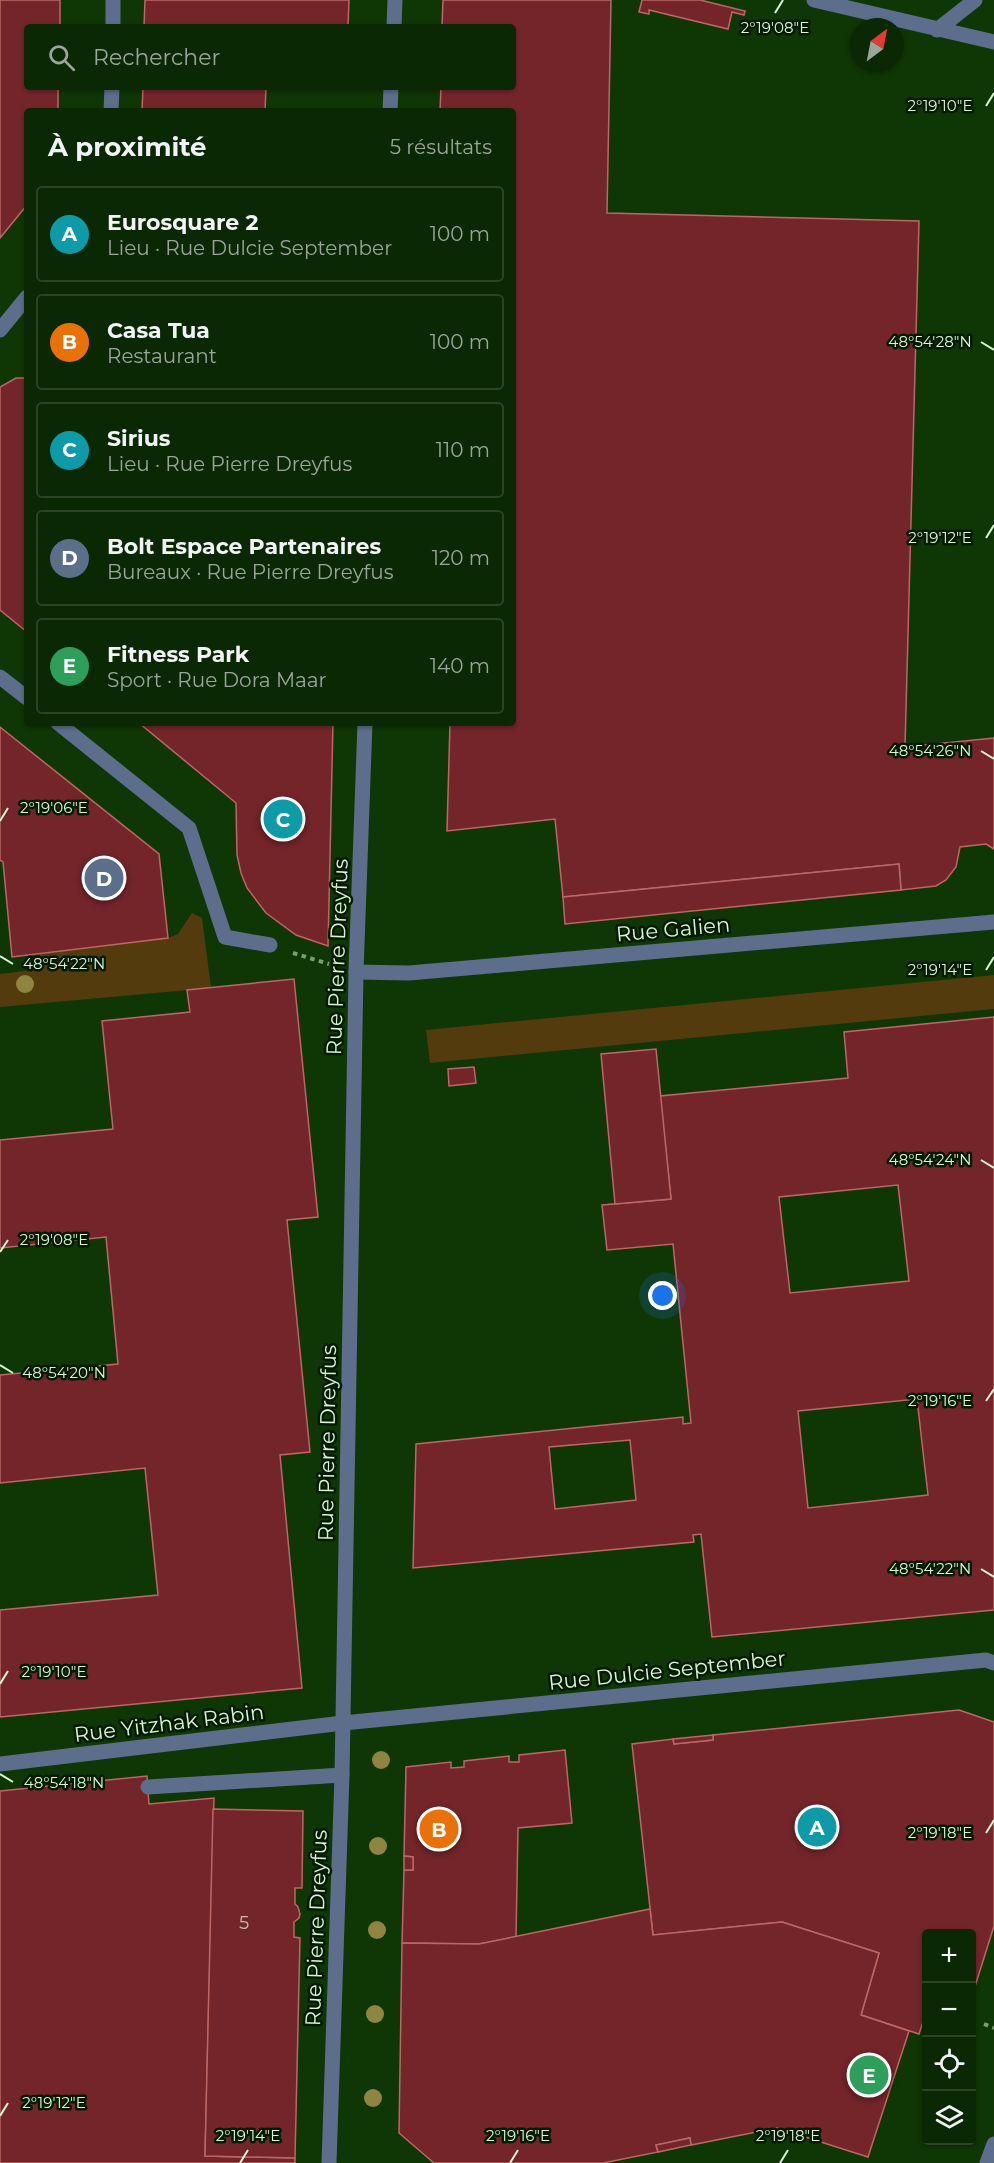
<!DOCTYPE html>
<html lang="fr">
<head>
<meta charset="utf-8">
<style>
	body { margin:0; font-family:Montserrat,sans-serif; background:#14300e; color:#f1f3f6 }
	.controls { position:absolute; right:18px; bottom:18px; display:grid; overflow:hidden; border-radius:6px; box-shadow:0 2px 4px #0004 }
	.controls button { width:54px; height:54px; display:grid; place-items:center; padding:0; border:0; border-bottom:2px solid #2b4426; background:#0b2804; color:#f1f3f6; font:30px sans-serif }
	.compass { position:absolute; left:850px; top:18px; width:54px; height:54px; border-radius:50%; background:#0b2804; box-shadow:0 2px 4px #0004; rotate:32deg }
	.you { position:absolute; left:663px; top:1296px; width:21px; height:21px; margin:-15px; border:4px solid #fff; border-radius:50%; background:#1a73e8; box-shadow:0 0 0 9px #1a73e833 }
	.badge { display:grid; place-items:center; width:39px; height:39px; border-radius:50%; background:#8bbbb9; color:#fff; font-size:20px; font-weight:700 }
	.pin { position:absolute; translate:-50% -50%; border:3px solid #fff; box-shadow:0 2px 6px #0006 }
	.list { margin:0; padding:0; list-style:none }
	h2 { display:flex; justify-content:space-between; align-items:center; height:78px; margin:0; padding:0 24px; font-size:26px }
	h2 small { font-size:20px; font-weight:400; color:#9aa69a }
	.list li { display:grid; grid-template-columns:39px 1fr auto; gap:18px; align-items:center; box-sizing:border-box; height:96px; margin:0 12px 12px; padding:0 12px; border:2px solid #2b4426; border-radius:6px }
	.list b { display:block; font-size:22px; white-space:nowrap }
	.list p { margin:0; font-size:20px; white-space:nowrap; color:#9aa69a }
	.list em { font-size:20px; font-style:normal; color:#9aa69a }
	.icon { flex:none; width:33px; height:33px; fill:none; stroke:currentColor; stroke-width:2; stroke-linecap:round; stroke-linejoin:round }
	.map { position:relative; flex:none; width:994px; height:2163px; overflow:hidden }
	.search { position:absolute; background:#0b2804; box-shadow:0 2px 4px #0004; left:24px; top:24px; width:492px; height:66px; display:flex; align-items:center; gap:15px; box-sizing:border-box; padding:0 21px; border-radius:6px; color:#9aa69a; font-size:22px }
	.panel { position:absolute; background:#0b2804; box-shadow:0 2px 4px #0004; left:24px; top:108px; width:492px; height:618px; border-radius:6px }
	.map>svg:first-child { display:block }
	.green { fill:#533b0d }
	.building { fill:#73252a; stroke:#bc6767; stroke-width:1.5; fill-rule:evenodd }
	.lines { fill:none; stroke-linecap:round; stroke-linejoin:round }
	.path { stroke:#7c9d74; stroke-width:4; stroke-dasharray:4.5 4.5; stroke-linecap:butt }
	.minor { stroke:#5c6e8c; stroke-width:15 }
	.tree { fill:#8f8541 }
	.ticks { fill:none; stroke:#d9f5d3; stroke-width:2 }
	.labels { text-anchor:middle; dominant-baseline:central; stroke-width:5; stroke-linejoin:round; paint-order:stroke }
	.number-label { font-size:18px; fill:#c0c1a9 }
	.street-label { font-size:21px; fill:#d9f5d3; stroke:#051a02 }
	.ticks-label { font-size:15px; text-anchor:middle; fill:#d9f5d3; stroke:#051a02; stroke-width:5; stroke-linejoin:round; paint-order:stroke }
</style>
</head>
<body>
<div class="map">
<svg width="994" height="2163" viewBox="0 0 994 2163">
	<rect width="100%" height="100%" fill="#0f3605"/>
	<!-- green -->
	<g class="green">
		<path d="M192,913L202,918L211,988L0,1007V974L41,969L40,954L168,938L178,934Z"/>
		<path d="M994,975V1009L430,1063L426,1030Z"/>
	</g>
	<!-- building -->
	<g class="building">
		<path d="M0,0H60V27H27V87H58V111H27V205L0,238Z"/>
		<path d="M145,0H349L348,27H144Z"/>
		<path d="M443,0H611L607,213L919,221L905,747L994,738V849L986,844L960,847L956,867L946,880L936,886L901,890L899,864L563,897L555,819L447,831L450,723H513V111H440L441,87H513V27H442Z"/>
		<path d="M642,0H700L745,11L744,15L732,12L728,29L649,10V14L639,12Z"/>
		<path d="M143,87H266L265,111H142Z"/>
		<path d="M27,375V632L0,610V387L16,378H25Z"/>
		<path d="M139,723H333L328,946L296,935L266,913L247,888L241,873L237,855L236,803Z"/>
		<path d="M0,727L159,854L168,938L12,957L3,862L0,860Z"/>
		<path d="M899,864L901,890L565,924L563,897Z"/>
		<path d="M294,979L318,1217L287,1220L310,1452L280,1455L302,1688L0,1717V1610L158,1595L145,1468L0,1483V1375L118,1364L106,1237L0,1248V1140L113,1129L102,1021L190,1012L187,990Z"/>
		<path d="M994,1017V1610L712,1637L701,1534L693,1535L694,1542L413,1568L416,1444L683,1417V1424L691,1423L673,1244L607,1250L602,1205L671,1199L660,1096L848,1078L844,1032ZM898,1185L909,1281L790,1293L779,1197ZM917,1399L928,1495L808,1508L798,1411ZM630,1440L636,1500L555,1509L549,1447Z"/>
		<path d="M656,1049L671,1199L615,1204L601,1054Z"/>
		<path d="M474,1067L476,1083L449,1086L448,1069Z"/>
		<path d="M959,1710L994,1722V1926L972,1996V1934H926V2013L919,2034L861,2015L879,1953L782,1922L653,1935L632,1744L673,1739L674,1744L713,1740V1735Z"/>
		<path d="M713,1735V1740L674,1744L673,1739Z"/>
		<path d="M565,1750L572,1823L518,1828L516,1937L479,1944L402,1943L404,1870H413V1857L404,1856L406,1767L451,1762V1768L464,1767V1761L509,1756V1762H519V1755Z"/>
		<path d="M147,1776L149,1804L214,1798L205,2156L295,2158V2163H0V1791Z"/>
		<path d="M213,1809L303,1811L302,1888H295V1904L298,1907L300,1914L299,1918L294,1922V1937L300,1938L295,2158L205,2156Z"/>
		<path d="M404,1856L413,1857V1870H404Z"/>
		<path d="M650,1909L653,1935L782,1922L879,1953L861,2015L909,2031L868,2157L777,2128L691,2145L690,2138L656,2145L658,2152L603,2163H434L399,2133L402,1943L479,1944Z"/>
		<path d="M690,2138L691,2145L658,2152L656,2145Z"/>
	</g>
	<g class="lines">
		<!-- path -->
		<g class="path">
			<path d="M293,953L329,964"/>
			<path d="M984,2024L994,2028"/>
		</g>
		<!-- minor -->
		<g class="minor">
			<path d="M814,0L994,42"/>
			<path d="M113,27V0"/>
			<path d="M394,27L395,0"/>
			<path d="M937,30L975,0"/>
			<path d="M111,111L112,87"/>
			<path d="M390,111L391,87"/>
			<path d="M0,330L27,297"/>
			<path d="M0,677L27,698"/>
			<path d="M58,723L189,828L225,937L270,945"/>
			<path d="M356,972L409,973L994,922"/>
			<path d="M0,1764L343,1723L986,1660L994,1663"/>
			<path d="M148,1787L342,1775"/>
			<path d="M329,2163L342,1775L356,972L365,723"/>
			<path d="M987,2163L994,2144"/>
		</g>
	</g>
	<!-- trees -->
	<g class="tree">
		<circle cx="25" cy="984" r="9"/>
		<circle cx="381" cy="1760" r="9"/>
		<circle cx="378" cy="1846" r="9"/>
		<circle cx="377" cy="1930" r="9"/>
		<circle cx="375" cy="2014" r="9"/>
		<circle cx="373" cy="2098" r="9"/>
	</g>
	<!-- ticks -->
	<path class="ticks" d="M775,13L783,0M986,106L994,93M981,342L994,350M986,538L994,525M981,751L994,759M0,821L8,808M0,956L13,964M986,970L994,957M981,1160L994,1168M0,1252L8,1240M0,1365L13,1373M986,1401L994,1389M981,1569L994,1577M0,1684L8,1671M0,1774L13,1782M986,1833L994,1820M0,2116L8,2103M240,2163L248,2150M510,2163L518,2150M780,2163L788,2150"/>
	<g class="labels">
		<!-- number labels -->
		<g class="number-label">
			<text x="244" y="1923">5</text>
		</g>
		<!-- street labels -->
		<g class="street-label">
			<text transform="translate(673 929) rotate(-5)">Rue Galien</text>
			<text transform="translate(337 957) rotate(-88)">Rue Pierre Dreyfus</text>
			<text transform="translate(327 1443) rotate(-89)">Rue Pierre Dreyfus</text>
			<text transform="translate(667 1670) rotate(-6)">Rue Dulcie September</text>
			<text transform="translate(169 1723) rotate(-7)">Rue Yitzhak Rabin</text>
			<text transform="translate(316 1928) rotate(-88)">Rue Pierre Dreyfus</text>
		</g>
	</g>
	<g class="ticks-label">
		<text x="775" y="33">2°19'08"E</text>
		<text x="940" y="111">2°19'10"E</text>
		<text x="930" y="347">48°54'28"N</text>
		<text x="940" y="543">2°19'12"E</text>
		<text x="930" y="756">48°54'26"N</text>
		<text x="54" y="813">2°19'06"E</text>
		<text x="64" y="969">48°54'22"N</text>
		<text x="940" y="975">2°19'14"E</text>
		<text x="930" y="1165">48°54'24"N</text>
		<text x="54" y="1245">2°19'08"E</text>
		<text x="64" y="1378">48°54'20"N</text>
		<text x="940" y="1406">2°19'16"E</text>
		<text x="930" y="1574">48°54'22"N</text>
		<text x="54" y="1677">2°19'10"E</text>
		<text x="64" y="1788">48°54'18"N</text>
		<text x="940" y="1838">2°19'18"E</text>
		<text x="54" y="2108">2°19'12"E</text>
		<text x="248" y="2141">2°19'14"E</text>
		<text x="518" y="2141">2°19'16"E</text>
		<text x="788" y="2141">2°19'18"E</text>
	</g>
</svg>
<div class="controls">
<button>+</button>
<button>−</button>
<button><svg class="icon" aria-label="locate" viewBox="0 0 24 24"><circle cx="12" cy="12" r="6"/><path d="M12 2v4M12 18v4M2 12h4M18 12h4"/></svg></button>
<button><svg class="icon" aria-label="layers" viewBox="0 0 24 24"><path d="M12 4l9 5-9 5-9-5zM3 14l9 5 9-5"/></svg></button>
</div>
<svg class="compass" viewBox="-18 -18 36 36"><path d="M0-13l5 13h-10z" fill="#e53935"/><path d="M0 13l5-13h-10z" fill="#9aa69a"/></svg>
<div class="you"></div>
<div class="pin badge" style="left:817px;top:1827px;background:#0f9aa8">A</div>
<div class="pin badge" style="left:439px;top:1829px;background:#e8710a">B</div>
<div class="pin badge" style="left:283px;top:819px;background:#0f9aa8">C</div>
<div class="pin badge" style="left:104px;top:878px;background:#5c6f8a">D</div>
<div class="pin badge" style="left:869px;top:2075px;background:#2e9e5b">E</div>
<div class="search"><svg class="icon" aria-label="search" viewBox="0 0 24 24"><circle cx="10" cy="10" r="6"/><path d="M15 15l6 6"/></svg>Rechercher</div>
<section class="panel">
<h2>À proximité<small>5 résultats</small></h2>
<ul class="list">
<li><span class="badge" style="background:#0f9aa8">A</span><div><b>Eurosquare 2</b><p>Lieu · Rue Dulcie September</p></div><em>100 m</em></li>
<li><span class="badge" style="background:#e8710a">B</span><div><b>Casa Tua</b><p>Restaurant</p></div><em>100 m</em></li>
<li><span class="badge" style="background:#0f9aa8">C</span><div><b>Sirius</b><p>Lieu · Rue Pierre Dreyfus</p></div><em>110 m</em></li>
<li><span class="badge" style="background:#5c6f8a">D</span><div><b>Bolt Espace Partenaires</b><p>Bureaux · Rue Pierre Dreyfus</p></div><em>120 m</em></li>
<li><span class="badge" style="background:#2e9e5b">E</span><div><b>Fitness Park</b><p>Sport · Rue Dora Maar</p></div><em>140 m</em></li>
</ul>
</section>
</div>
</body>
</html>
